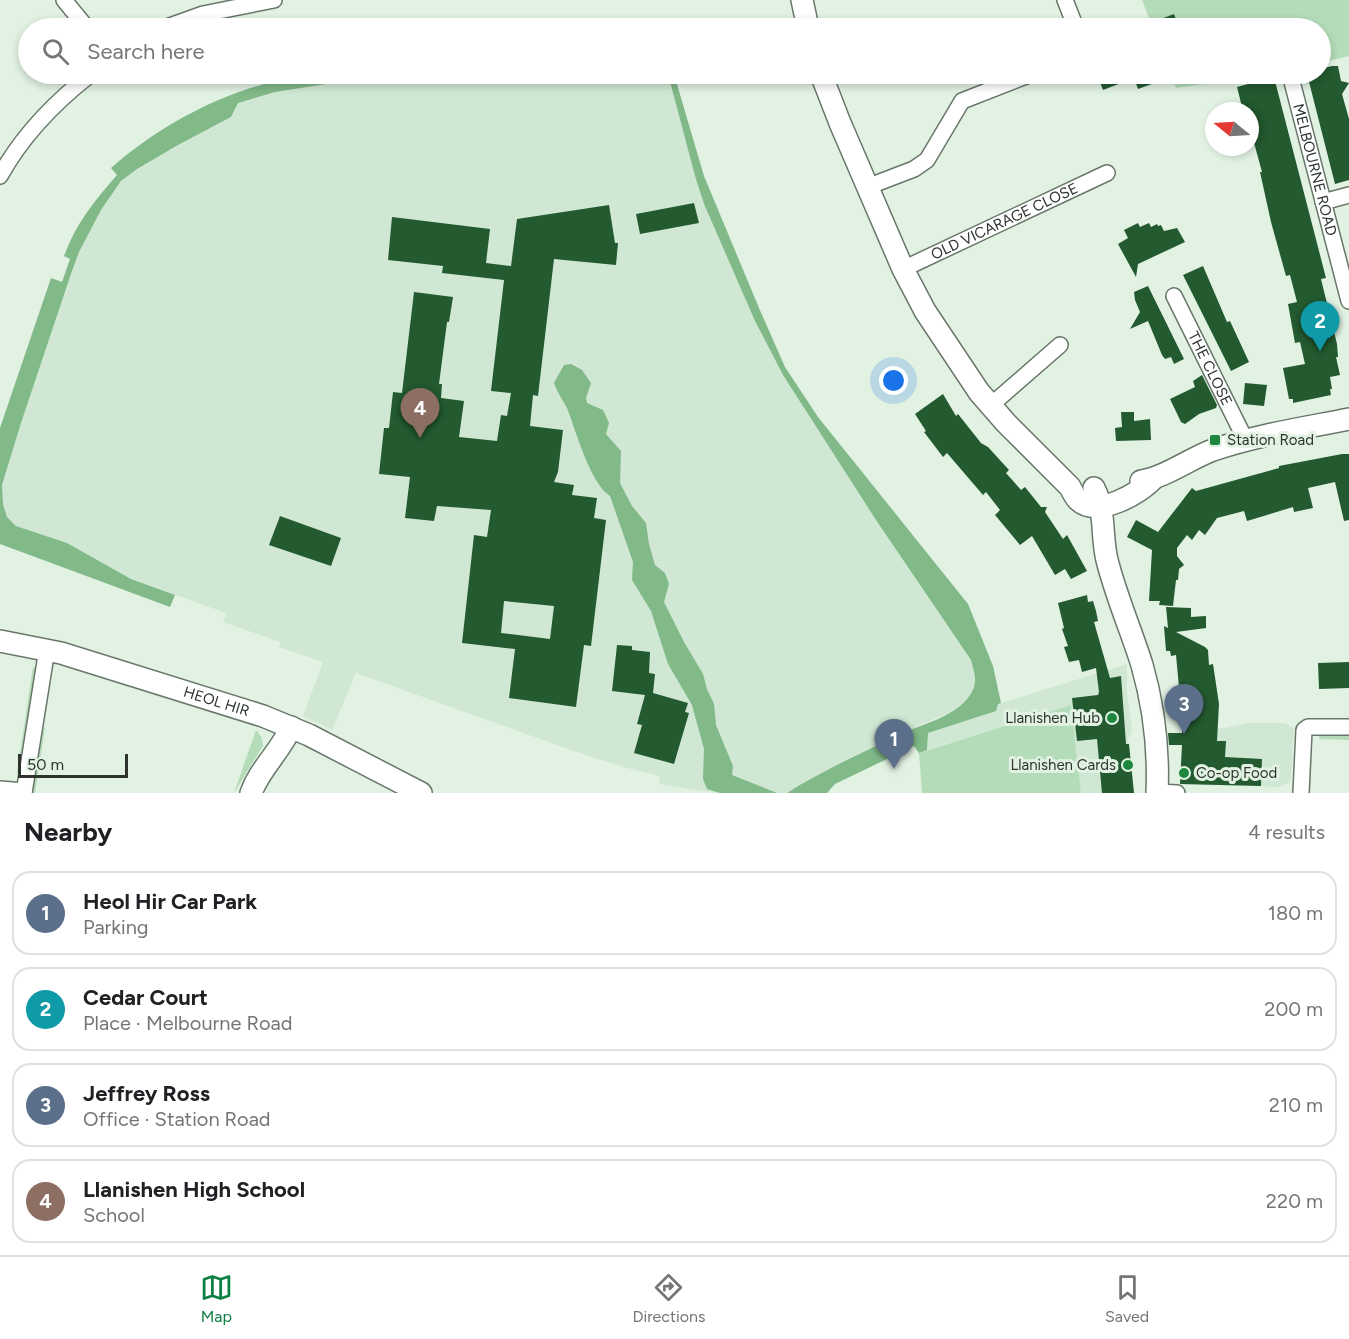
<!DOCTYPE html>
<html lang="en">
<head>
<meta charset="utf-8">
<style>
	body { margin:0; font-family:Figtree,sans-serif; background:#f2f2f2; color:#202124 }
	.compass { position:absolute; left:1205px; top:102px; width:54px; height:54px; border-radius:50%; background:#fff; box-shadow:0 3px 9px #0003; rotate:288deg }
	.scale { position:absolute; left:18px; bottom:15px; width:110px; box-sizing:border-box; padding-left:6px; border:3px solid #2d342e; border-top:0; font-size:16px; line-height:21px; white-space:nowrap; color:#2d342e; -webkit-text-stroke:4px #e1f2e3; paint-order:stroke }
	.you { position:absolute; left:894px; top:381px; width:21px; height:21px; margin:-15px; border:4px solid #fff; border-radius:50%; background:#1a73e8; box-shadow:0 0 0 9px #1a73e833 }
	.badge { display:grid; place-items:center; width:39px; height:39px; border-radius:50%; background:#0b8043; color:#fff; font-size:20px; font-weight:700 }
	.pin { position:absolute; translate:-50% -50px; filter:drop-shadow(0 2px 3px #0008) }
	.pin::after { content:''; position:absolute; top:32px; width:21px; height:18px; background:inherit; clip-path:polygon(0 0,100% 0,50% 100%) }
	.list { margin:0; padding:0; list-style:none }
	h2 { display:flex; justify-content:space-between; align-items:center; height:78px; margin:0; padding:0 24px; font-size:26px }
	h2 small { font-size:20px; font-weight:400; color:#757577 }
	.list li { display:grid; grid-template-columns:39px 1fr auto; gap:18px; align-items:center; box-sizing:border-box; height:84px; margin:0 12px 12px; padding:0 12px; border:2px solid #e0e0e0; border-radius:18px }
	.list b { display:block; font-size:22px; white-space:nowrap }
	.list p { margin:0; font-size:20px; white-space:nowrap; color:#757577 }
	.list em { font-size:20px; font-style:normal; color:#757577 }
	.icon { flex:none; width:33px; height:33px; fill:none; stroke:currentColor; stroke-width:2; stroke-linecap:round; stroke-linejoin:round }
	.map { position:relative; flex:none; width:1349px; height:793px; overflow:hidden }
	.search { position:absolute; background:#fff; box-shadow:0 3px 9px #0003; left:18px; right:18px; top:18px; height:66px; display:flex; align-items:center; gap:15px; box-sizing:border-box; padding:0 21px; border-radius:33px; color:#757577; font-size:22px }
	.sheet { height:462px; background:#fff }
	nav { display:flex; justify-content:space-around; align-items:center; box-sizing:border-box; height:84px; border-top:2px solid #e0e0e0; background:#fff; font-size:16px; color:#757577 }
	nav a { display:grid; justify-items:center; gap:3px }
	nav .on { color:#0b8043 }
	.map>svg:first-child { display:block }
	.built { fill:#d0e8d3 }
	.green { fill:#b4dcb9 }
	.forest { fill:#81b989 }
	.building { fill:#235a30; fill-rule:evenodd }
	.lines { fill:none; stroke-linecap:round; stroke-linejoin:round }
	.street-casing { stroke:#68776a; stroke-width:18 }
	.secondary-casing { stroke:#68776a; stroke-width:24 }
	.street { stroke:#fff; stroke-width:15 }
	.secondary { stroke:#fff; stroke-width:21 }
	.poi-dot { fill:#1e873e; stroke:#e1f2e3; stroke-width:2 }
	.labels { text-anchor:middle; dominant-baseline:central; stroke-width:6; stroke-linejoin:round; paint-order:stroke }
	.street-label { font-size:15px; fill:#2d342e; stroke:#e1f2e3 }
	.poi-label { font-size:15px; fill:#2d342e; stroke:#e1f2e3; text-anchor:start }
</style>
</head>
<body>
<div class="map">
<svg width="1349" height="793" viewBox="0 0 1349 793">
	<rect width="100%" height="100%" fill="#e1f2e3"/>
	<!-- built -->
	<g class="built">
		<path d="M391,74H668L695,176L704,204L755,321L783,375L876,520L971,660L976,683L970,696L962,705L946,714L895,736L814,776L787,793H715L659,784L660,776L623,767L571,750L356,673L332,730L303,716L323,662L279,647L281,642L223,622L226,613L131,579L67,543L16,526L7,517L3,504L2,485L21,423L79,252L101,210L121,181L137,169L178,145L231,117L238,103L275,92Z"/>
		<path d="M1127,664V692L1132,728L1130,737L1128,738L1134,793H1081L1071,705L927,750L928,733L996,711L998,704Z"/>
		<path d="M1183,720L1218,729L1250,723H1285L1294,728L1291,779L1288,783L1279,787L1180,784Z"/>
	</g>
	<!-- green -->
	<g class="green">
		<path d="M1142,0H1349V56L1321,63L1320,28H1153Z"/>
		<path d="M1170,74H1273L1176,88Z"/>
		<path d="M33,667L36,668L37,674L21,773H17Z"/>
		<path d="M1071,705L1081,793H922L919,753Z"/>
		<path d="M42,727L45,728L35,793H30L40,728Z"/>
		<path d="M256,730L262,738L263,746L234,793Z"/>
		<path d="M1319,734H1349V740L1319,739Z"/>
	</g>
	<!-- forest -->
	<g class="forest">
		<path d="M310,74H391L275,92L238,103L231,117L178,145L137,169L121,181L101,210L79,252L70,277L21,423L2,485L3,504L7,517L16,526L67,543L131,579L175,595L170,607L0,544V428L51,278L62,282L70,259L64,256C75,225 95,200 117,175L111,168C167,119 236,85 310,74Z"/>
		<path d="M668,74H674L704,176L759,308L785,367L818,417L968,604L993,666L1001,703L998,704L996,711L928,733L927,750L919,753L914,746L835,784L827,793H787C821,771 858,755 894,737C918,725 955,718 970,695C979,681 974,674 971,660L876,520L783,375L755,321L704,204L695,176Z"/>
		<path d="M571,364L582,370L591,383L586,398L587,403L603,410L609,423L606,434L621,451L620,483L632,506L646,523L649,544L655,565L665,573L669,584L664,602L684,642L703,674L707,689L714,704L716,725L733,766L732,775L777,793H720L707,789L703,779L704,749L692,705L668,664L651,611L632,580L633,562L610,496C590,483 576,431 567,408C563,400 557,392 554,383L564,365Z"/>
	</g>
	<!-- building -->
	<g class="building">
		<path d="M1174,14L1179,28H1139V27Z"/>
		<path d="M1332,66H1338L1341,81L1349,83L1342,94L1349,119V180L1335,184L1307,74H1320V69Z"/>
		<path d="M1108,74H1177V75L1138,89L1134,78L1103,90L1098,77Z"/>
		<path d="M1274,77L1326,278L1321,279L1337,344L1338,357H1336L1340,375L1330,377L1332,389H1330L1331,395L1293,403V399H1289L1283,368L1305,364L1300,342L1295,343L1288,304L1297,302L1290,275L1286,276L1271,222L1260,172H1262L1250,128V111H1243L1237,87Z"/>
		<path d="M694,203L699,223L640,234L636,214Z"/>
		<path d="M609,205L615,243H618L616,265L554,259L538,396L533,395L530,426L563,430L558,472L554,482L574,485L572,495L597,498L594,518L606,520L591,646L584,645L576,707L509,698L515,649L462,643L474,535L487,537L491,510L437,506L434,521L405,518L410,477L379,474L384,428H389L393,392L402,393L414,292L453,297L449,322H447L439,384H442L441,398L464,401L459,437L497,441L501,415L507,416L511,393L491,391L504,280L442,273L443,266L388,260L392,217L490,229L486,263L511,266L517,219ZM504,601L554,606L550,639L501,633Z"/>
		<path d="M1138,223L1140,227L1149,223L1151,227L1157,224L1158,226L1161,225L1164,231L1177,228L1185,242L1138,264L1136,277L1118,244L1128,238L1124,230Z"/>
		<path d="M1203,266L1227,322L1230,321L1249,362L1231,371L1183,275Z"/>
		<path d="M1148,286L1184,359L1174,364L1171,357L1165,359L1162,355L1148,321L1130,329L1140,312L1135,300L1134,292Z"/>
		<path d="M1202,375L1217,405L1216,408L1199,414L1185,424L1181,422L1170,399L1195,387L1193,381Z"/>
		<path d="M1245,383L1267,385L1264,406L1243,404Z"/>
		<path d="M943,394L956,416L958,414L981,443L988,447L1009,470L1006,473L1021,490L1025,487L1041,507H1047L1045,512L1063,539L1067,535L1087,571L1071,579L1065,569L1055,575L1032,536L1020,545L995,515L1000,510L986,492L983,495L947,453L943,457L924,432L926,431L915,414Z"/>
		<path d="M1121,412H1134V421L1150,419L1151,440L1116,441L1115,428L1122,427Z"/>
		<path d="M1342,454H1349V520L1344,521L1335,482L1308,488L1313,508L1294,512L1293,507L1247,521L1244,511L1217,518L1205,535L1199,530L1192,540L1187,535L1177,548V556L1184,565L1179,569L1178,580H1176L1173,606L1159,605L1160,601H1149L1152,550L1127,537L1136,520L1158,532L1192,488L1196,491L1279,468V466Z"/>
		<path d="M280,516L341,538L331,566L269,545Z"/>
		<path d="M1087,595L1088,602L1093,601L1096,611L1098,621L1094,622L1110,678L1121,676L1126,744H1129L1134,793H1102L1097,739L1077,741L1072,698L1098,695L1099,692L1096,668L1082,672L1079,660L1069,662L1064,647L1068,646L1062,629L1064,628L1058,603Z"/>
		<path d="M1166,607L1191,608V617L1206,616V628L1176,632L1205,647L1208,650L1209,665L1213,664L1219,704L1217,741H1226L1225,757L1262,759L1261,786L1180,784L1182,745H1169L1168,733H1182L1183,697L1180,698L1176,655L1171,656L1170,651H1166L1164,626L1168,628Z"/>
		<path d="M617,645L632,646V650L650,652L649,673L655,674L653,693L688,703L685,712L689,713L674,764L634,753L642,725L637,724L645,695L612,691Z"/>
		<path d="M1349,662V688L1319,689L1318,663Z"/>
	</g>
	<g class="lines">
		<!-- street casing -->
		<g class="street-casing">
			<g id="street">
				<path d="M64,0L87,28"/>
				<path d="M1065,0L1076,28"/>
				<path d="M164,28L203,14L274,0"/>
				<path id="s1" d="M1290,74L1349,301"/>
				<path d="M0,176C22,136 55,102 91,74"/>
				<path d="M867,187L914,169L927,160L962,101L1031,74"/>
				<path d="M1323,202L1349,195"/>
				<path id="s2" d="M903,269L1107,173"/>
				<path id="s3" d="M1174,296L1246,441"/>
				<path d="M990,406L1060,345"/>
				<path d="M0,789L24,791"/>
				<path d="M1157,792L1177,793"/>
				<path d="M24,793L47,649"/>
				<path d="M1301,793L1304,730L1308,727H1349"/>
			</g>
		</g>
		<!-- secondary casing -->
		<g class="secondary-casing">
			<g id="secondary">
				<path d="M802,0L808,28"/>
				<path d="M821,74L840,123L903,269L925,311L979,392L1006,423L1070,487C1072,491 1075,497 1078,500C1097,518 1139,494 1153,479"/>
				<path d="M1141,481C1166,477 1189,459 1213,450C1257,435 1304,428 1349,419"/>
				<path d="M1094,488C1106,511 1101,536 1107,560C1116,596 1131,630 1142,665C1154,707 1159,749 1157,793"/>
				<path id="s4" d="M0,641L61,653L263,716L309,735L421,793"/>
				<path d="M251,793C260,768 281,751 291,727"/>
			</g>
		</g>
		<!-- street -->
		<use href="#street" class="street"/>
		<!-- secondary -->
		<use href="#secondary" class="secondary"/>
	</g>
	<!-- markers -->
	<g class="poi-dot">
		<rect x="1209" y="434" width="12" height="12" rx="3"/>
		<circle cx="1112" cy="718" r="6"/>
		<circle cx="1128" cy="765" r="6"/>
		<circle cx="1184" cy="773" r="6"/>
	</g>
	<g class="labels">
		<!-- street labels -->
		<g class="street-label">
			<text stroke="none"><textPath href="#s1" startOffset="99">MELBOURNE ROAD</textPath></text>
			<text stroke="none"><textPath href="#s2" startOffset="112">OLD VICARAGE CLOSE</textPath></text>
			<text stroke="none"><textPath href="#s3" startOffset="81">THE CLOSE</textPath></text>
			<text stroke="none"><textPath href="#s4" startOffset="225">HEOL HIR</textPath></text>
		</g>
		<!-- poi labels -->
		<g class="poi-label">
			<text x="1227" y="440">Station Road</text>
			<text x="1100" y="718" text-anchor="end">Llanishen Hub</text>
			<text x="1116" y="765" text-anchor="end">Llanishen Cards</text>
			<text x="1196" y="773">Co-op Food</text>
		</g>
	</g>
</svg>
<svg class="compass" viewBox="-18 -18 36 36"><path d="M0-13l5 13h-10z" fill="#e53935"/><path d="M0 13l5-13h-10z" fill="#757577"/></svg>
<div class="scale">50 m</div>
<div class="you"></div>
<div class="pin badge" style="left:894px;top:769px;background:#5c6f8a">1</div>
<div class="pin badge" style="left:1320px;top:351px;background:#0f9aa8">2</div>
<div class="pin badge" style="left:1184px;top:734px;background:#5c6f8a">3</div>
<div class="pin badge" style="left:420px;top:438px;background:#8d6e63">4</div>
<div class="search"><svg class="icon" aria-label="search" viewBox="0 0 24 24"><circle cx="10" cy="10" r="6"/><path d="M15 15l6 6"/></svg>Search here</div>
</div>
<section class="sheet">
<h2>Nearby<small>4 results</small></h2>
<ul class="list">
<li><span class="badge" style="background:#5c6f8a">1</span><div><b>Heol Hir Car Park</b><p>Parking</p></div><em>180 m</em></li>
<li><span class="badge" style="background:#0f9aa8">2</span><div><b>Cedar Court</b><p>Place · Melbourne Road</p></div><em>200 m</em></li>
<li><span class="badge" style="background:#5c6f8a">3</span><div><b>Jeffrey Ross</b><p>Office · Station Road</p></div><em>210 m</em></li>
<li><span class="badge" style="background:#8d6e63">4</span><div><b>Llanishen High School</b><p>School</p></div><em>220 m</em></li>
</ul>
</section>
<nav>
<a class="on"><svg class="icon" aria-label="map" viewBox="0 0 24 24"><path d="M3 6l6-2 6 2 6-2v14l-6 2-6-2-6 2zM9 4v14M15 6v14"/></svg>Map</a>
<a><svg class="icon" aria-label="directions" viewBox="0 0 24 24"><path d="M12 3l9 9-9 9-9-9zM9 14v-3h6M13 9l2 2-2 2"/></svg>Directions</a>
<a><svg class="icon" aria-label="saved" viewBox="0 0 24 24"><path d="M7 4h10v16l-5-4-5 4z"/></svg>Saved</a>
</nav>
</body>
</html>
